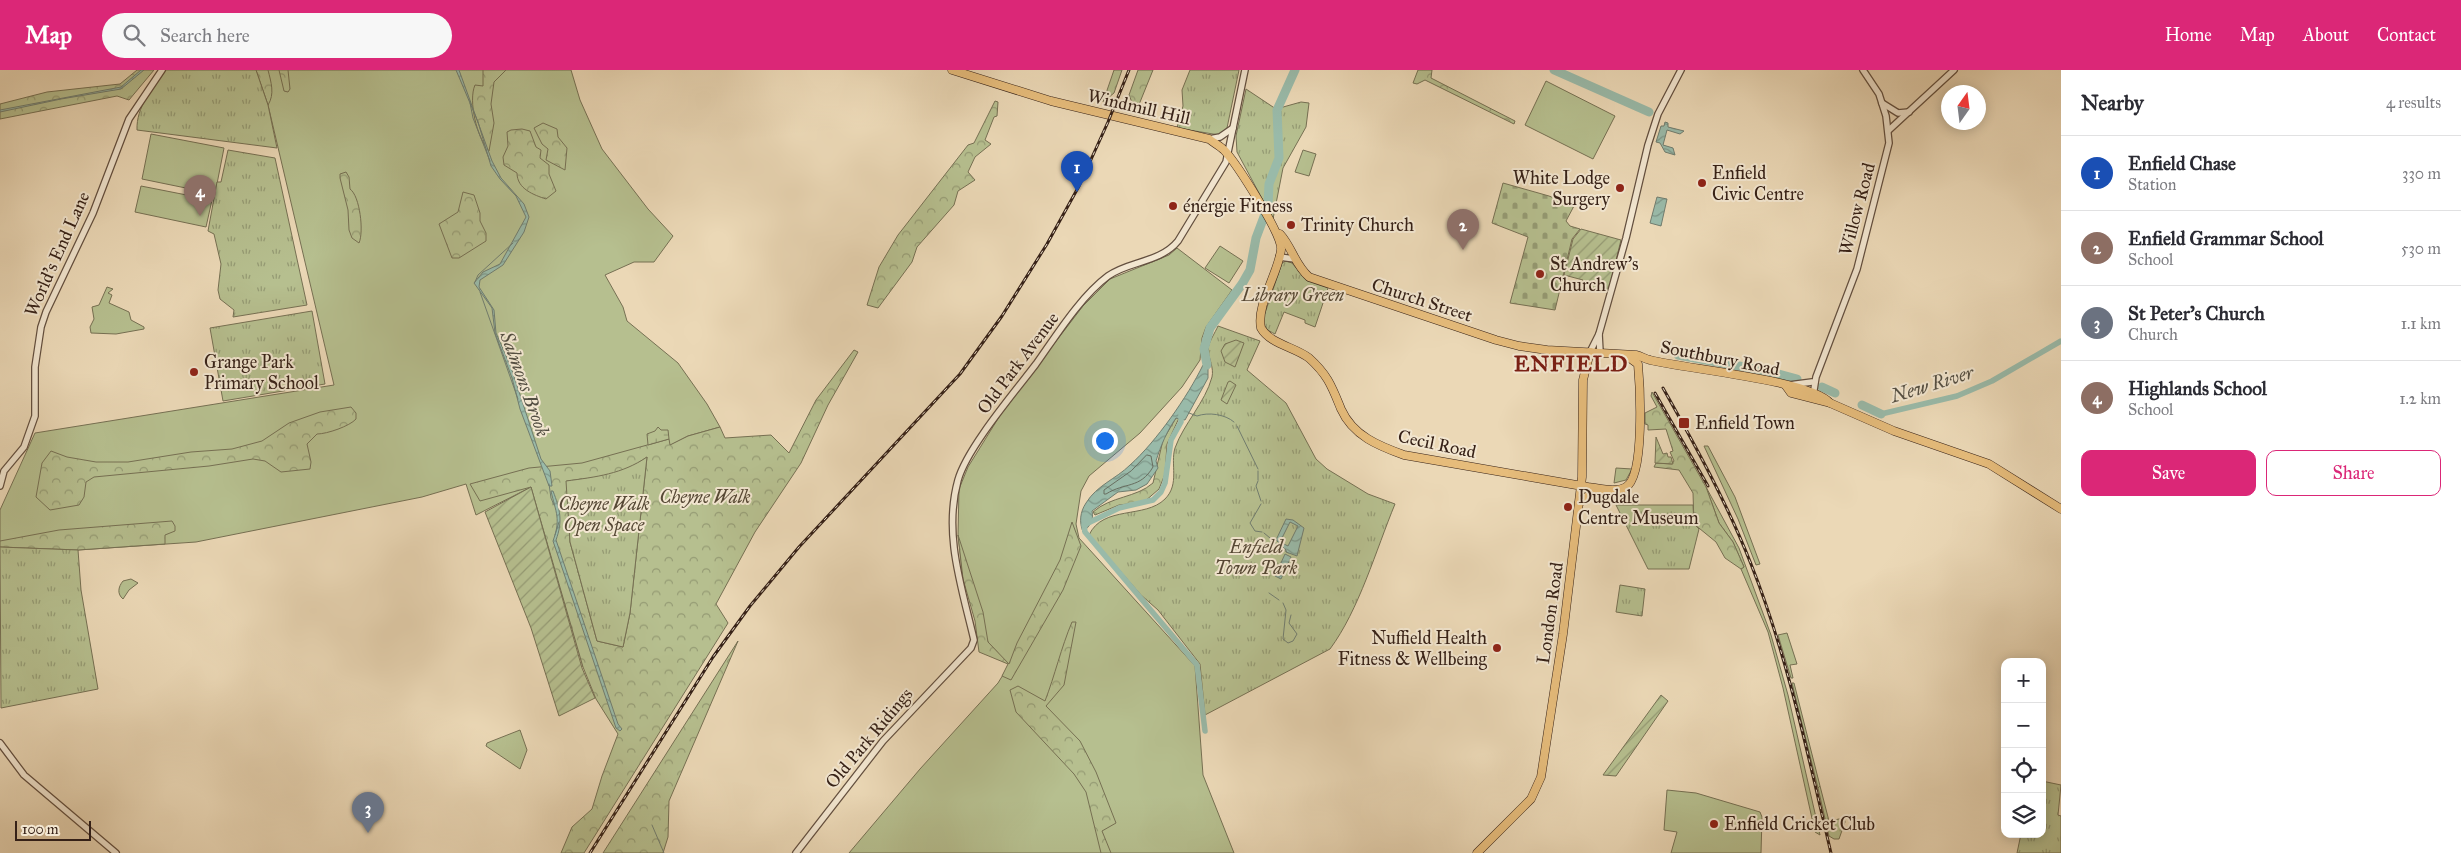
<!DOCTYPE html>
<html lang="en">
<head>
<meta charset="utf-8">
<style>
	body { margin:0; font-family:"IM FELL Great Primer",serif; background:#f7f7f7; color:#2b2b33 }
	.controls { position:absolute; right:15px; bottom:15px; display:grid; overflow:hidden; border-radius:10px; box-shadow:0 2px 12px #0003 }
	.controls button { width:45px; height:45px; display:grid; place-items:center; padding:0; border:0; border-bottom:1px solid #e1e1e2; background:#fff; color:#2b2b33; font:25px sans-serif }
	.compass { position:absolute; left:1941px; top:15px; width:45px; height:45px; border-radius:50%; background:#fff; box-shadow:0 2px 12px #0003; rotate:14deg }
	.scale { position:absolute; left:15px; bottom:12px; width:76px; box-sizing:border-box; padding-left:5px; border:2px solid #362117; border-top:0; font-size:14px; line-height:18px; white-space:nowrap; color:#362117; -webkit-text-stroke:4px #f2e6d0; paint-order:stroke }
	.you { position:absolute; left:1104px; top:370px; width:18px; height:18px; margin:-12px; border:4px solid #fff; border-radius:50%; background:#1a73e8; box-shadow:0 0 0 8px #1a73e833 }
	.badge { display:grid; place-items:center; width:32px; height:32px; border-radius:50%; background:#db2777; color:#fff; font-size:16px; font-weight:700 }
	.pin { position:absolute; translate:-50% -41px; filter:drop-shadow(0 1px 2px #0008) }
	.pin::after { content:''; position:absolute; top:26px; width:18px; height:15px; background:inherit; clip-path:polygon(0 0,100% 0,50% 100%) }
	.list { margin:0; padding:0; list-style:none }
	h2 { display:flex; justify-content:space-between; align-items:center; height:65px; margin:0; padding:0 20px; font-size:21px }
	h2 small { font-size:16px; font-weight:400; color:#7c7c81 }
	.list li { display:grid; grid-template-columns:32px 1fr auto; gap:15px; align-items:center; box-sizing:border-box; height:75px; padding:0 20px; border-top:1px solid #e1e1e2 }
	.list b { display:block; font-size:19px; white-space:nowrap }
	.list p { margin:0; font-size:16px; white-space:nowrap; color:#7c7c81 }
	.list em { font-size:16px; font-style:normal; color:#7c7c81 }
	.actions { display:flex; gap:10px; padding:15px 20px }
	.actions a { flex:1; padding:11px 0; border:1px solid #db2777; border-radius:10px; text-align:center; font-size:18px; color:#db2777 }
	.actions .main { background:#db2777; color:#fff }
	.icon { flex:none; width:28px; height:28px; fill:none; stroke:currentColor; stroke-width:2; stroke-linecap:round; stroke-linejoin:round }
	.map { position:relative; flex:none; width:2061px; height:783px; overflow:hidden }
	header { display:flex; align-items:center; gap:30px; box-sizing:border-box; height:70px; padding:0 25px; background:#db2777; color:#fff }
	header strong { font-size:24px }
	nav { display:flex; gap:28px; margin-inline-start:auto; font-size:18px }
	.search { width:350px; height:45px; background:#f7f7f7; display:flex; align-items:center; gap:12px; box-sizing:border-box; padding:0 18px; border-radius:28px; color:#7c7c81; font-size:19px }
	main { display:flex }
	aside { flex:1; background:#fff }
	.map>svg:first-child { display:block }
	.grass { fill:#b6bf8f; stroke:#767053 }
	.forest { fill:url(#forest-crowns); stroke:#767053; fill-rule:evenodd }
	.wetland { fill:url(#wetland-marsh); stroke:#767053 }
	.cemetery { fill:url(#cemetery-stones); stroke:#767053 }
	.park { fill:url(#park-tufts); stroke:#767053 }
	.garden { fill:url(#garden-furrows); stroke:#767053 }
	.water { fill:url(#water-waves); stroke:#717d6f; fill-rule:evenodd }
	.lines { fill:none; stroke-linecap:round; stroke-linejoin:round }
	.shore { stroke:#686e60; stroke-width:1 }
	.stream { stroke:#717d6f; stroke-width:1 }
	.canal { stroke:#99baa9; stroke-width:5.5 }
	.river { stroke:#99baa9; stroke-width:9 }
	.tertiary-casing { stroke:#634f3f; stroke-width:8 }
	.primary-casing { stroke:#362117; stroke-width:9 }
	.tertiary { stroke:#f2e6d0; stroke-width:5.5 }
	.primary { stroke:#e6bc7b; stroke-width:8 }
	.rail-casing { stroke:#362117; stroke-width:3 }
	.rail { stroke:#f2e6d0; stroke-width:1; stroke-dasharray:4; stroke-linecap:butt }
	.poi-dot { fill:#8f2418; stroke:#f2e6d0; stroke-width:2 }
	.labels { text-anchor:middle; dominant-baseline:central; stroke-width:4; stroke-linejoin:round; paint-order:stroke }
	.street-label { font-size:18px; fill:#362117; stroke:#f2e6d0 }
	.poi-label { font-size:18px; fill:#362117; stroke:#f2e6d0; text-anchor:start }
	.park-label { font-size:18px; font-style:italic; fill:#564835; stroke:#f2e6d0 }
	.water-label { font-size:19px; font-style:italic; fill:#544f43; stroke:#f2e6d0 }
	.district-label { font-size:22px; font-weight:bold; letter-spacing:1px; fill:#7a1f14; stroke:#f2e6d0 }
</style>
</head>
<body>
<header>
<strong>Map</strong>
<div class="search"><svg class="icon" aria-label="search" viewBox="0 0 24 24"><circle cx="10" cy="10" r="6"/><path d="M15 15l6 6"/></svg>Search here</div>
<nav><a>Home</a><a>Map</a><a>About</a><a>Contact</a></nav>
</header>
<main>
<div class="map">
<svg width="2061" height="783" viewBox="0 0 2061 783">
	<defs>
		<pattern id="forest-crowns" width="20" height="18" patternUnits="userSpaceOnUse" patternTransform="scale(1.25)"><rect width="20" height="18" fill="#b6bf8f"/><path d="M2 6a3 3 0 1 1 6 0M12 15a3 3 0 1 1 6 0" fill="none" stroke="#959b74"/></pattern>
		<pattern id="wetland-marsh" width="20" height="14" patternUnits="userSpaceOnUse" patternTransform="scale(1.25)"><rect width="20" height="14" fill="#b6bf8f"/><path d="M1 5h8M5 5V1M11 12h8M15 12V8" fill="none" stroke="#959b74"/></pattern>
		<pattern id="cemetery-stones" width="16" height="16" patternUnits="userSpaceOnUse" patternTransform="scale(1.25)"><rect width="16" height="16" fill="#b6bf8f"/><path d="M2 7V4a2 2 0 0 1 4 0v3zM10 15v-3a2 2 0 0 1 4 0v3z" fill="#959b74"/></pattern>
		<pattern id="park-tufts" width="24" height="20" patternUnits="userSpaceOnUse" patternTransform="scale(1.25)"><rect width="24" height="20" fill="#b6bf8f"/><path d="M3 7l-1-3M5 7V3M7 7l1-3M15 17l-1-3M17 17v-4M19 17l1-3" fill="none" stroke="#959b74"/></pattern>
		<pattern id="garden-furrows" width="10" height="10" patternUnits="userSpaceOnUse" patternTransform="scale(1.25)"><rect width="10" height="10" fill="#b6bf8f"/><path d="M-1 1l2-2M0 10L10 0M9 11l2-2" fill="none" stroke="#959b74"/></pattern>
		<pattern id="water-waves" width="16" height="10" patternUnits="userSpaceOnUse" patternTransform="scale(1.25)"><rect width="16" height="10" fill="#99baa9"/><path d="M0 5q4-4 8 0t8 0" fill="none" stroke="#7e9789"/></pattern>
	</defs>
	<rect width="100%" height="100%" fill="#ebd8b6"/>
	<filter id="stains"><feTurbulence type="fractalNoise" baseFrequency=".004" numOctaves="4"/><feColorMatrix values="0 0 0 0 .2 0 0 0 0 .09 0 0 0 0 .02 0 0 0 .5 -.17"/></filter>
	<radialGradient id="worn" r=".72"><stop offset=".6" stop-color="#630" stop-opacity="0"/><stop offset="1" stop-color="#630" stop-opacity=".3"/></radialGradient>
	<!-- grass -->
	<g class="grass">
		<path d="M256,0H571L580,30L602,79L648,139L673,166L654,192H634L605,205L623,237L627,251L678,293L707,334L720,357L688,366L647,387L638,475L583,597L531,417L476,445L466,414L422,427L196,472L78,480L0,477V440L35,363L334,315L268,35Z"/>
		<path d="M1546,11L1615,46L1593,89L1525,55Z"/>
		<path d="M151,64L224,78L215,124L142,109Z"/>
		<path d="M1303,80L1316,84L1309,106L1295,102Z"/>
		<path d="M141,116L212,130L206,157L135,142Z"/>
		<path d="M1220,176L1243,191L1229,213L1205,198Z"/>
		<path d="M1177,178L1232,220L1206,257L1202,268L1200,290L1182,317L1140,363L1089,406L1081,421L1079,434L1076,454L1079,468L1195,596L1203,705L1234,783H849L920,699L998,613L1009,595L988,572L963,509L958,465L959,419L968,397L1004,339L1083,236L1110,209L1169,185Z"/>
		<path d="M107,217L113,219L108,223L112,225L109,233L129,242L131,250L144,257V259L116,264L91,263L90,257L94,249L92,237L99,235Z"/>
		<path d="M1704,376H1708L1735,427L1760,494L1756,495L1738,449Z"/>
		<path d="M1616,398L1632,399L1626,410L1614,413Z"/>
		<path d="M1706,417L1739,478L1771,565L1788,625L1820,765L1815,762L1783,618L1768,562L1741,499L1744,497L1733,472L1719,453Z"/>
		<path d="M131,509L138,513L129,520L123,529C117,524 118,517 123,511Z"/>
		<path d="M1787,563L1797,594L1790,595L1793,608H1791L1778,565Z"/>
		<path d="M1792,613H1794L1820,716L1818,718Z"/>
		<path d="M520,660L527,680L520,699L486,676L487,673Z"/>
		<path d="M1667,720L1696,723L1760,742L1762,747L1761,783H1671L1677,762L1664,760Z"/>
	</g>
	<!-- forest -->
	<g class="forest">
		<path d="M137,0H154L129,30L117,26L0,49V34L47,22L120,14Z"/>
		<path d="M256,0H268C271,12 275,24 268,35Z"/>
		<path d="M279,0H288L290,19L288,22L284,21Z"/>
		<path d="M483,0H506L494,12L491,34L494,53L489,81C477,68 468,31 475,15L483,16Z"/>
		<path d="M1114,0H1122L1114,23L1103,32Z"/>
		<path d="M1138,0H1153L1136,42L1129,25Z"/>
		<path d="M1418,0H1432L1431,8L1515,51L1514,54L1425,10L1417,14L1413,13Z"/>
		<path d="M995,31L998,32L997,46L994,47L985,70L991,74L975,87L968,102L975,110L958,121L954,135L917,177L912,192L878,238L867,235L879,197L898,165L968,75L974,73Z"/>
		<path d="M543,53L557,59L558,67L567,78L565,100L546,90L548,79L542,74L534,58Z"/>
		<path d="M522,59L530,61L536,77L541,80L540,88L549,95V104L556,121L546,129C534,125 517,119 517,103L504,95L503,87L508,76L507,62L511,60Z"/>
		<path d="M346,102L349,107L350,119C360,126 364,162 359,173L352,168L349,160L348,140L340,108V104Z"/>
		<path d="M463,122L474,125L480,143V151L486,163V171L459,188H452L439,154L458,142Z"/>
		<path d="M854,280L858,282L828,335L801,393L755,462L716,534L728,553L584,783H561L572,757L592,739L602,706L618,664L596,629L583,597L531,417L480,431L470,414L529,398L582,393L669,369L670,375L688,366L720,357L725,368L771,365L789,383L816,330ZM647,387L630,543L623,577L597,571L570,472L567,411L607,406L632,397Z"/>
		<path d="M1652,322L1706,417L1719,453L1733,472L1744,497L1741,499L1725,488L1716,472L1694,454L1693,423L1679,400L1654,397L1656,393L1672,394L1674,391L1670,382L1673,381L1666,359L1648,360V355L1645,354V343L1657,337L1651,326Z"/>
		<path d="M351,337L356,343V349C350,356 327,364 317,364L307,374L311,392L310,399L281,402L265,391L253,389L209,396L94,407L86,412L84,427L79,435L50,440L36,427L42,393L51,381L67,387L96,392H128L191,382L232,379L262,371L289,353L320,342Z"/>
		<path d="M1176,348H1179L1167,374L1165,404L1159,419L1144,432L1119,435L1095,445L1093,442C1111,426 1136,428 1153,413L1163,370Z"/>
		<path d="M172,451L175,456V461L165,465V474L78,480L0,477V471L59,460Z"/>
		<path d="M1072,452L1081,476L1063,520L1011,610L1002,606L1008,594L979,582L975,551L963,509L958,465L983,542L988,572L1009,594L1017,573L1060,490Z"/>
		<path d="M1072,552H1076L1064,615L1046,636L1080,671L1096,702L1116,753L1102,761L1111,783H1101L1086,722L1074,704L1016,642L1010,620L1018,616L1045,631C1055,605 1061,578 1072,552Z"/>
		<path d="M738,571L669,731L668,767L663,783H603Z"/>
		<path d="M1820,716L1829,751L1844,748L1845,752L1839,769H1834L1829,766L1818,718Z"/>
	</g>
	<!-- wetland -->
	<path class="wetland" d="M658,357L661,360H668L669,369L648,375L647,364L655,361Z"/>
	<!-- cemetery -->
	<path class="cemetery" d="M1503,113L1549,126L1574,136L1566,151L1570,156L1580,159L1572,169L1555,240L1510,233L1528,167L1492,153Z"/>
	<!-- park -->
	<g class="park">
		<path d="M166,0H256L268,35L277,78L137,60C136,37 153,17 166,0Z"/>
		<path d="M1190,0H1239L1227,58L1219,65L1177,58L1183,36L1182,20Z"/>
		<path d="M1246,19L1276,39L1301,32L1309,33L1306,57L1283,98L1273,149L1237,82L1236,66Z"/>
		<path d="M228,80L275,88L307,235L233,247L234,240L220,229L218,220L221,194L214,164L208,161L217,112H221Z"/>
		<path d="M1286,191L1292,193L1307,211L1328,218L1315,257L1305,253V250L1284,242L1275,264C1267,260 1264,258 1263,249L1282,193Z"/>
		<path d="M312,241L325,314L223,331L210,258Z"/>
		<path d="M1218,256L1260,271L1247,300L1286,333L1316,389L1327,399L1368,424L1395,434C1376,480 1359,540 1330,579L1205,645L1200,594L1158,540L1141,525L1089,465C1103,435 1145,449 1165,429C1180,414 1170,394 1175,378C1184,353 1205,333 1212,307C1214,298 1209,289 1208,280C1208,273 1215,263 1218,256Z"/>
		<path d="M647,387L630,543L623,577L597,571L570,472L566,411C596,407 622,404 647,387Z"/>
		<path d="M1616,435H1693L1694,454L1699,459L1689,499H1648Z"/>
		<path d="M0,477L78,480L81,520L98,619L1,638Z"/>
		<path d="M1620,515L1645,519L1642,546L1616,542Z"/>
		<path d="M2042,711L2061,715L2058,745L2061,746V783H2017L2021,764H2042Z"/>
	</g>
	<!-- garden -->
	<g class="garden">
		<path d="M1581,159L1621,170L1608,223L1581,218L1583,210L1564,205L1573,169Z"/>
		<path d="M1236,270L1244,273L1235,297L1225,292L1221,281L1225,274Z"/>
		<path d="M1230,311L1236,315L1227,334L1221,330L1228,312Z"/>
		<path d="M1656,367L1663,384L1667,383L1668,387H1671L1673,394L1655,393Z"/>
		<path d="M531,417L582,598L595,628L559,646L531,558L485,442Z"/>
		<path d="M1661,625L1668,631L1616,706L1603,705Z"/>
	</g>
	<!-- water -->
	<g class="water">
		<path d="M141,0H144L121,19L61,29L0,42V40L121,17Z"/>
		<path d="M456,0H459L492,91L501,108L524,134L529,147L524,162L503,195L480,210L479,217L494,240L496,263L511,297L541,389L550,401L552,416H549L520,339L512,308L495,263L492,238L474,213L483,202L500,194L526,147L516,126L500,109L491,96L478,52Z"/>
		<path d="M1665,52L1668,53V57L1684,61L1680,64L1667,60L1663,75L1673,78L1675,85L1665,82L1660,73L1656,72L1661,56H1664Z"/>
		<path d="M1657,127L1667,129L1661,156L1650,153Z"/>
		<path d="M1203,295L1208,296V308L1185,350L1176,348C1167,361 1161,375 1156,391L1158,398L1147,414L1136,420L1118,422L1092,441C1094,450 1090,456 1083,462C1079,452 1080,442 1086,433C1097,415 1116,409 1130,395C1156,372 1188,326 1203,295Z"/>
		<path d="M551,421H553C560,439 563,451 556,470L618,654L622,659L620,661L616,658L553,471C561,449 556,443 551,421Z"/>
		<path d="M1286,449L1293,450L1304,458L1297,486L1286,482V480L1276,470ZM1290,452L1298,456L1288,476L1280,472Z"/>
		<path d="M1285,484L1291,487L1281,509L1275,506Z"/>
	</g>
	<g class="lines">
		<!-- shore -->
		<path class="shore" d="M1147,385L1151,386L1153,397C1140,419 1125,412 1106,424H1104V420L1131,401Z"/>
		<!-- stream -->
		<g class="stream">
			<path d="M470,33L473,48L490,91"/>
			<path d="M475,212L478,205L513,173"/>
			<path d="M480,222L518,329"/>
			<path d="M1189,343L1197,346C1208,342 1225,344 1234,352"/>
			<path d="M1237,356L1258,399"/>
			<path d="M1258,410V401"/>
			<path d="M1258,411L1256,416L1261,431"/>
			<path d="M549,414L551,428L554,435"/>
			<path d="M1261,434L1250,453L1255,461L1262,462"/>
			<path d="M1264,463L1270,468"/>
			<path d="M555,465L559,452"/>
			<path d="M1272,470L1288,483"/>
			<path d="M1269,523L1279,530"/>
			<path d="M1283,533L1286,540L1283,569L1288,573L1293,571L1297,564L1289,553L1291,545"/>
			<path d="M652,755L664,783"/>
		</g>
		<!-- canal -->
		<g class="canal">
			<path d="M1881,344L1957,326L1992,311L2061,271"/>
			<path d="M1086,454L1119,438L1153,430L1161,422L1165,413L1171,370L1181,352V341"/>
			<path d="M1084,455L1085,462L1197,595L1205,661"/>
		</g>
		<!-- river -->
		<g class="river">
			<path d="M1554,0L1649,42"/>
			<path d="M1678,285L1767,301L1797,309"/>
			<path d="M1207,295L1204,279L1210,258L1242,214L1250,200L1256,168L1268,136L1269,114L1279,88L1277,40L1295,0"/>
			<path d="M1822,317L1835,323"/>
			<path d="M1862,335L1881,344"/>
		</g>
		<!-- tertiary casing -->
		<g class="tertiary-casing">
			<g id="tertiary">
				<path d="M1882,33L1898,43L1909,42"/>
				<path d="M1889,60L1954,0"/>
				<path d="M1209,69L1220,67L1233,58"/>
				<path d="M1279,187L1295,189"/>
				<path d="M1590,282L1599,264"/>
				<path d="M1600,282L1599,264L1626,168L1648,75L1658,44L1681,0"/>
				<path d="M1789,315L1812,312"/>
				<path d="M1813,326L1816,307L1857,199L1889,73L1886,46L1879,24L1863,0"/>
				<path d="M0,416L4,401L24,377L35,346V297L41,257L46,242L93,143L129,49L162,0"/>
				<path d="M0,673L24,705L116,783"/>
				<path d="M796,783L883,671L971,578L974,570C962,518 943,464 958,410C967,378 1014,323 1036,294C1056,266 1080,227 1108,206C1128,191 1160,193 1178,171L1226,92L1245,0"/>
			</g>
		</g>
		<!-- primary casing -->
		<g class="primary-casing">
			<g id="primary">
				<path d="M952,0L1051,31L1209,69C1214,73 1220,76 1224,80C1236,93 1283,165 1281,180C1278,204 1256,235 1261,258C1270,274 1295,277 1309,288C1328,305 1332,317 1341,339C1353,366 1379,376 1404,385L1588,417C1599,418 1616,423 1626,417C1645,406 1640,316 1638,294L1627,286"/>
				<path d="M1280,164C1292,177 1295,195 1309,207L1496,270L1519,276L1547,280L1636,285C1641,286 1645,289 1650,290C1686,299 1810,310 1830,333"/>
				<path d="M1786,316L1791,323L1830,333L1894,361L1989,394L2061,439"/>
				<path d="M1579,433L1589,425L1603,422"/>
				<path d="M1477,783L1531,729L1541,707L1563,564L1582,407L1583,310L1590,282"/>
			</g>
		</g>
		<!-- tertiary -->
		<use href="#tertiary" class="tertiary"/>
		<!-- primary -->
		<use href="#primary" class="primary"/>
		<!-- rail casing -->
		<g class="rail-casing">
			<g id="rail">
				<path d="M1663,318C1695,375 1727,433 1751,494C1788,587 1808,686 1831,783"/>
				<path d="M1655,323L1708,416"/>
				<path d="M590,783L713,587L750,536L799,477L960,304L1002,246L1047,174L1079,116L1108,52L1129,0"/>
			</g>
		</g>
		<!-- rail -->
		<use href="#rail" class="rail"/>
	</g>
	<!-- markers -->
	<g class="poi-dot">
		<circle cx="1702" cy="113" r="5"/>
		<circle cx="1620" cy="118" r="5"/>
		<circle cx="1173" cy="136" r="5"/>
		<circle cx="1291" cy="155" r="5"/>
		<circle cx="1540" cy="204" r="5"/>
		<circle cx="194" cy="302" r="5"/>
		<rect x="1678" y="347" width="12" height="12" rx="2.5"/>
		<circle cx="1568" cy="437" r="5"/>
		<circle cx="1497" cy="578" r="5"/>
		<circle cx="1714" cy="754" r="5"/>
	</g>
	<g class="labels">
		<!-- street labels -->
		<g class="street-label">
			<text transform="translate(1139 37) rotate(13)">Windmill Hill</text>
			<text transform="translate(1857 139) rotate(-75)">Willow Road</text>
			<text transform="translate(57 184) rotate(-66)">World's End Lane</text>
			<text transform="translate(1422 230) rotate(18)">Church Street</text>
			<text transform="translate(1720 288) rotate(11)">Southbury Road</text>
			<text transform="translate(1018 293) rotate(-53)">Old Park Avenue</text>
			<text transform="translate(1437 374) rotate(12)">Cecil Road</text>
			<text transform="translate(1550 543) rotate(-82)">London Road</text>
			<text transform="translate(869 668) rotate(-50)">Old Park Ridings</text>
		</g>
		<!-- poi labels -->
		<g class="poi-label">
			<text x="1712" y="103">Enfield<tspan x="1712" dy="21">Civic Centre</tspan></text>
			<text x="1610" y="108" text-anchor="end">White Lodge<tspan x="1610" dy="21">Surgery</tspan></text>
			<text x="1183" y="136">énergie Fitness</text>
			<text x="1301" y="155">Trinity Church</text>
			<text x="1550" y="194">St Andrew's<tspan x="1550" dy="21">Church</tspan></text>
			<text x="204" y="292">Grange Park<tspan x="204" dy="21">Primary School</tspan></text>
			<text x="1695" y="353">Enfield Town</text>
			<text x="1578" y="427">Dugdale<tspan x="1578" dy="21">Centre Museum</tspan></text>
			<text x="1487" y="568" text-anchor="end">Nuffield Health<tspan x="1487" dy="21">Fitness &amp; Wellbeing</tspan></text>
			<text x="1724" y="754">Enfield Cricket Club</text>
		</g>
		<!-- park labels -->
		<g class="park-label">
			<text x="1293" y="225">Library Green</text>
			<text x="705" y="427">Cheyne Walk</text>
			<text x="604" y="434">Cheyne Walk<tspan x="604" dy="21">Open Space</tspan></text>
			<text x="1256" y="477">Enfield<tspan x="1256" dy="21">Town Park</tspan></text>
		</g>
		<!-- water labels -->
		<g class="water-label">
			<text transform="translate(525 314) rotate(70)">Salmons Brook</text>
			<text transform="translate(1932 314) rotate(-17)">New River</text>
		</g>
		<!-- district labels -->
		<g class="district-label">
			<text x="1571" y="293">ENFIELD</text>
		</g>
	</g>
	<rect width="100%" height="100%" filter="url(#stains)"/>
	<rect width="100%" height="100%" fill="url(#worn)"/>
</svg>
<div class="controls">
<button>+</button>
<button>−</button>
<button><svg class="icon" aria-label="locate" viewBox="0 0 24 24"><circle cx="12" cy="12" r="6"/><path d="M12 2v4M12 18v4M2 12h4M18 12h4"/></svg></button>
<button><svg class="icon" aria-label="layers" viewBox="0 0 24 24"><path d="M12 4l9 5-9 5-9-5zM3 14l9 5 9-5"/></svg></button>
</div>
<svg class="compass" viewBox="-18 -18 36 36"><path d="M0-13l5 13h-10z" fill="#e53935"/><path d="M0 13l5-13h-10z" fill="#7c7c81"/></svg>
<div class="scale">100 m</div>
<div class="you"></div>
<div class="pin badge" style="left:1077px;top:122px;background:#1a4fb4">1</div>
<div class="pin badge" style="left:1463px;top:180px;background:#8d6e63">2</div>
<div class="pin badge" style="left:368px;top:763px;background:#6b7280">3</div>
<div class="pin badge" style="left:200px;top:146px;background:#8d6e63">4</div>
</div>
<aside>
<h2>Nearby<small>4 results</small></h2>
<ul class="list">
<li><span class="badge" style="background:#1a4fb4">1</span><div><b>Enfield Chase</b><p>Station</p></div><em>330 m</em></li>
<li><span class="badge" style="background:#8d6e63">2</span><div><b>Enfield Grammar School</b><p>School</p></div><em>530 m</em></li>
<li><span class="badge" style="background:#6b7280">3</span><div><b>St Peter's Church</b><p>Church</p></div><em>1.1 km</em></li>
<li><span class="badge" style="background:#8d6e63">4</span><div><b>Highlands School</b><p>School</p></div><em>1.2 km</em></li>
</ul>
<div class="actions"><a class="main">Save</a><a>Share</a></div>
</aside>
</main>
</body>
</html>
